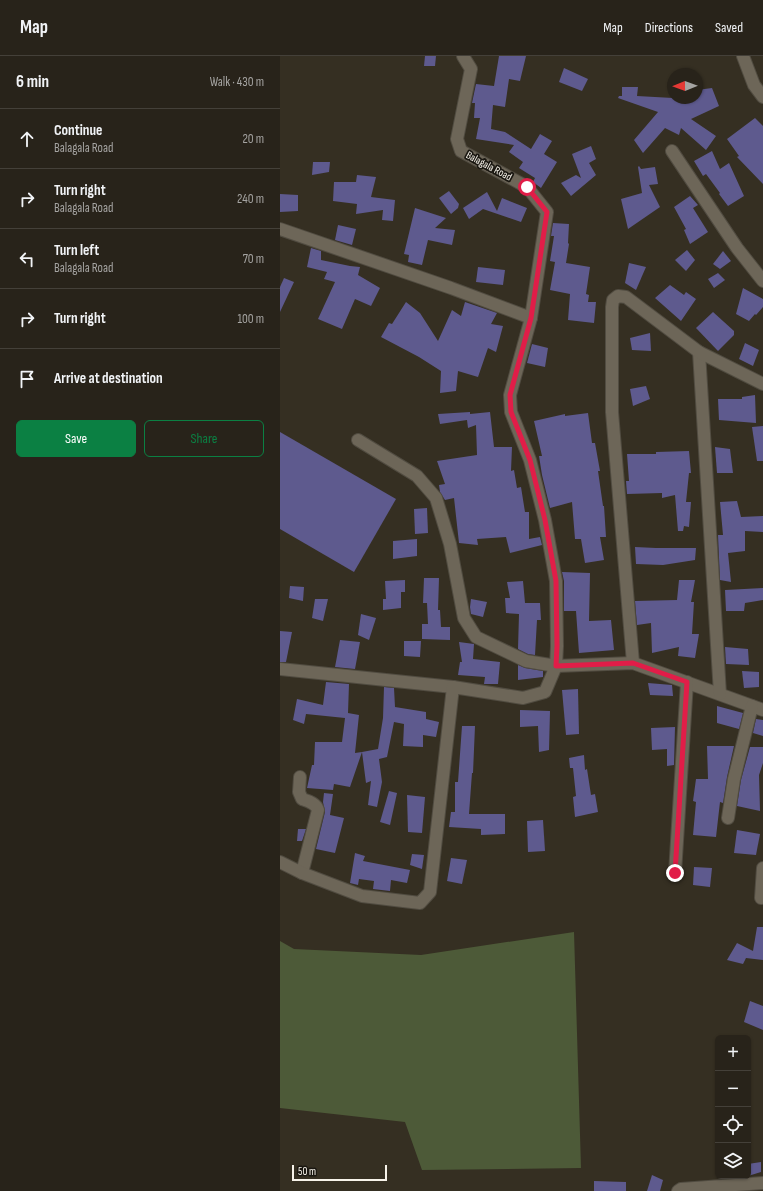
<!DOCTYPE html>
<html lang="en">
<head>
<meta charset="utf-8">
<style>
	body { margin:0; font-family:"Sofia Sans Condensed",sans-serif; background:#342f27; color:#f1f3f6 }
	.controls { position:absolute; right:12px; bottom:12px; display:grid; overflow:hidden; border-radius:6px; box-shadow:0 1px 3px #0004 }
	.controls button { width:36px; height:36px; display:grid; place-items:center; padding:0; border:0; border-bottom:1px solid #444039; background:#28231a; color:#f1f3f6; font:20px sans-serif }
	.compass { position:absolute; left:387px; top:12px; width:36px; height:36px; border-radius:50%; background:#28231a; box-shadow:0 1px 3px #0004; rotate:269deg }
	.scale { position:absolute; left:12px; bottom:10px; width:95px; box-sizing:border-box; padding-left:4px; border:2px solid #f7f3ea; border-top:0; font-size:11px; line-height:14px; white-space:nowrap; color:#f7f3ea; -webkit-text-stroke:3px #1a1711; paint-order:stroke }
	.stop { position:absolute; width:12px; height:12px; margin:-9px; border:3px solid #e11d48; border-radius:50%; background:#fff }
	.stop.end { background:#e11d48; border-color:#fff; box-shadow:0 1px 4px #0008 }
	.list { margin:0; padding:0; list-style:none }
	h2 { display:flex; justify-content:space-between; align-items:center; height:52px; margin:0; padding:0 16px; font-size:17px }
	h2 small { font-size:13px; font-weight:400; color:#a5a4a2 }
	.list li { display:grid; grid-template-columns:26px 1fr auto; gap:12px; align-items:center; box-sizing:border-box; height:60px; padding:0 16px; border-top:1px solid #444039 }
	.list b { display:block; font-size:15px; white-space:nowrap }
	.list p { margin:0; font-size:13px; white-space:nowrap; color:#a5a4a2 }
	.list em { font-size:13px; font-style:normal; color:#a5a4a2 }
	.actions { display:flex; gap:8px; padding:12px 16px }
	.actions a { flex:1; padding:9px 0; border:1px solid #0b8043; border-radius:6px; text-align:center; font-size:14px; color:#0b8043 }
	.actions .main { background:#0b8043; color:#fff }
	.icon { flex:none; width:22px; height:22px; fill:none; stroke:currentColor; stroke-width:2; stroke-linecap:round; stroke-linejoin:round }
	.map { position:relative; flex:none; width:483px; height:1135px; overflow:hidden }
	header { display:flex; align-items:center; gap:24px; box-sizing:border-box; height:56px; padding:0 20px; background:#28231a; border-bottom:1px solid #444039 }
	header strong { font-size:19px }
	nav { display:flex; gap:22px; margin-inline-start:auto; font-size:14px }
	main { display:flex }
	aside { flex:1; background:#28231a }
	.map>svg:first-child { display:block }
	.green { fill:#4d5a38 }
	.building { fill:#5e5a8e }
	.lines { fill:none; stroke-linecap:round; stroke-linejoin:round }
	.minor-casing { stroke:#514c41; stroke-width:14 }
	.minor { stroke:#6d6658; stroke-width:12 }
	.route { stroke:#e11d48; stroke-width:5 }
	.labels { text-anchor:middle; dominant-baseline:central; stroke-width:3.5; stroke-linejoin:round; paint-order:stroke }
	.street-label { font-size:11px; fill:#f7f3ea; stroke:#1a1711 }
</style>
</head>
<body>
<header>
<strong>Map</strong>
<nav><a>Map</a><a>Directions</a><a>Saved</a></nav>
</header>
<main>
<aside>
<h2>6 min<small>Walk · 430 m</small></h2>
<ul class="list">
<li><svg class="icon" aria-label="ahead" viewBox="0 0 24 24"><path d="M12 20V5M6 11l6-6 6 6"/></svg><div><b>Continue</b><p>Balagala Road</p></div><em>20 m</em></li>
<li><svg class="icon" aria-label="right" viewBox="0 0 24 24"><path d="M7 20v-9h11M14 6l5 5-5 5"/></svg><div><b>Turn right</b><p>Balagala Road</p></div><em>240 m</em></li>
<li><svg class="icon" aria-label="left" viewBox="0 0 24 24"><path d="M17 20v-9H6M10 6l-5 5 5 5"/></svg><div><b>Turn left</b><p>Balagala Road</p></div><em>70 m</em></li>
<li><svg class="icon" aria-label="right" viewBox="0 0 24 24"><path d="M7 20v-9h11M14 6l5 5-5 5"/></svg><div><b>Turn right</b></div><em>100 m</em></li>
<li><svg class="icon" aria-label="arrive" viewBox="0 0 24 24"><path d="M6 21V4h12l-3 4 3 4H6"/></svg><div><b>Arrive at destination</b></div></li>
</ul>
<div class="actions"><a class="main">Save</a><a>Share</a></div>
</aside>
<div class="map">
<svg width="483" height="1135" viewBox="0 0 483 1135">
	<rect width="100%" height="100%" fill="#352f22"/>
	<!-- green -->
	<path class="green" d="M294,876L301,1112L142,1114L125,1066L0,1052V885L14,893L141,899Z"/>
	<!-- building -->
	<g class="building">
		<path d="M145,0H156L155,10H144Z"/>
		<path d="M219,0H246L240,25L229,23L225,51L213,49L211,73L225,76L251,93L260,78L272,85L264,98L277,106L261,132L253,126L255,122L239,112L243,106L229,96L234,89L196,83L200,62H194L195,47H192L196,28L214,30Z"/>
		<path d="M284,12L308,23L302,35L279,26Z"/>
		<path d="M342,31H358L357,40L393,42H417V34L432,32L439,50L411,63L436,80L426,94L401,72L399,79L385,72L363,97L354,84L378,56L338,42L339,40H342Z"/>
		<path d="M475,62L483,70V128L457,101L459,100L447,83Z"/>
		<path d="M311,90L316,103L309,107L316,119L291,140L281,127L296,119L301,122L292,98Z"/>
		<path d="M432,95L440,113L449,107L464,140L448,150L439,138L440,137L426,118L423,120L414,105Z"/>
		<path d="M33,106H50L49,116L32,119Z"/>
		<path d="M359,110L361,113L375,111L378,128L369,129L380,151L348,173L341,143L362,137L358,111Z"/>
		<path d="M77,119L96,121L91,141L115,144L113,165L102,164L103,154L76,158L77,148L53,145L54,126H76Z"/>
		<path d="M169,135L179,148L178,152L171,158L159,142Z"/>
		<path d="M207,136L217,155L222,142L247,152L241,166L203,153L189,163L183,152Z"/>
		<path d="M0,138L18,139V155L0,156Z"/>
		<path d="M410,140L418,149L413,152L428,176L410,188L404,174L406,173L394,151Z"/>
		<path d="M135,152L166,162L155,172L175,174L172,189L148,184L142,209L128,206L129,199L124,198Z"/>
		<path d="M273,167L289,168L288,187L289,188L286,207L310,211L306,238L309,239L308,246H316L314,267L288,264L290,238L270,234L275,206L270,205L274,180H271Z"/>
		<path d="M58,169L76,173L72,189L55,184Z"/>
		<path d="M31,192L41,195V204L70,210L80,211L78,219L100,232L91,250L75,243L62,273L38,263L55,226L44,223L47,216L27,211Z"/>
		<path d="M407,194L415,204L406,215L395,204Z"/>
		<path d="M443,195L451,205L440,213L433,208Z"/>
		<path d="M349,207L366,211L356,234L345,227Z"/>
		<path d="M198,211L225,214L223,229L196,226Z"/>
		<path d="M438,217L445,224L434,232L428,223Z"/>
		<path d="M4,222L14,226L0,256V231Z"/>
		<path d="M390,229L404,239L406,236L416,243L401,265L375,242Z"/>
		<path d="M463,232L483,243V251L476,259L475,258L469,265L456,258Z"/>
		<path d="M126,246L140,257L158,285L172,254L181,260L185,246L217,257L211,268L223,270L216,296L208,292L198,321L178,315L176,335L160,337L161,315L139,301L101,281L109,267L112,268Z"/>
		<path d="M433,256L454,275V279L438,295L416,272Z"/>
		<path d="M370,277L371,295L352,294L350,282Z"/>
		<path d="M465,287L479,294L473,310L459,303Z"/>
		<path d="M252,288L268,292L265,311L247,307Z"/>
		<path d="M366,330L370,343L353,350L350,333Z"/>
		<path d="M475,339L476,367L439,364L438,343H462V341Z"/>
		<path d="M190,356V358L210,356L214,391H232L231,415L234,414L237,432L241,431L245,456H249V483L260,481L262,489L230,497L226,481L197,483L198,489L179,487L174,442L165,444L160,436L159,429L165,428L157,405L197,399L196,369L188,372L187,364L160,368L158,358Z"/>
		<path d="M308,357L312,387H315L320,415H318L323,450H324L326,481H320L324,504L305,507L301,483H295L292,446L270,452L262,419L259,400H262L254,365L285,358V360Z"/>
		<path d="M483,370V405H477L472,371Z"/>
		<path d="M0,376L116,443L74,516L0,473Z"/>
		<path d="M435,391L450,393L453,417H437Z"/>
		<path d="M409,395L411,417H409L406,446H411L409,471L404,470L403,475H398L395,439L382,442V437L347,438L346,425H349L347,398H376V396Z"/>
		<path d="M457,445L461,461L483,460V476L465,475V495L448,497L451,526L440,524L438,479H443L440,446Z"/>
		<path d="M147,452L148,477L135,478L134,453Z"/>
		<path d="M137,483V500L113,503V485Z"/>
		<path d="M355,491L376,492H416L415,504L383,509L356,508Z"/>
		<path d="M282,516L310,517L309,565L331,564L334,594L299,597L296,555H284V525Z"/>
		<path d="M144,522H159L158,554H160L161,571H170V584L142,583V568H148L147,547H143Z"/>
		<path d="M125,524V536H121V552L103,554V543H106L105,525Z"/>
		<path d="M399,524H415L411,546H414L412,578H419L415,602L398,600L399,591L372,597L371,567L357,569L355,545L397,544Z"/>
		<path d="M243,525L245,547H260L261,564H257L255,599L248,598L238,593L239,558L226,557L225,542H230L227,526Z"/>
		<path d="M10,530L24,531L23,545L9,542Z"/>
		<path d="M483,532V544L465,547L464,555H446L445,534Z"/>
		<path d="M35,543H48L43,565L32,562Z"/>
		<path d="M191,543L207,546L203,561L191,558L190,551Z"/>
		<path d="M81,558L96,562L89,584L78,579Z"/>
		<path d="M0,575L12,576L6,606H0Z"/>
		<path d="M60,584L80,586L75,613L55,611Z"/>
		<path d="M124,585H141L140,601L124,600Z"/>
		<path d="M179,586L194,588L193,603L220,606L218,628H204L205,621L178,619L180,606H182Z"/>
		<path d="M445,591L468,593L469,609L446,608Z"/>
		<path d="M238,609L245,612L263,615V621L238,624Z"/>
		<path d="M462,615L479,616V631L464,632Z"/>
		<path d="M46,626L69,628L68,657L79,659L75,697L82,696L70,731L54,728L53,734L27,732L32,709H34L35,686H62L65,662L26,658L24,668L13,664L17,643L43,649Z"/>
		<path d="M368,627L392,629L393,640L370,639Z"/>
		<path d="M104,631L114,632L115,651L146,656V663L159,666L156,681L143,679V691L123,690L124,668L114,666L107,701L99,703L102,726L97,751L88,749L91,725L86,727L82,696L98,693L103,662Z"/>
		<path d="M298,633L299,678L286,679L282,634Z"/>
		<path d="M437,650L463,657L459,673L437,667Z"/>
		<path d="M240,654L270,655L269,694L259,696L258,670L240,671Z"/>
		<path d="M476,663L483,664V680L473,677Z"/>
		<path d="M182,670H195L193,717H192L189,758H225V778L201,779V773L169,771L171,756H175V726H178Z"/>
		<path d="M395,671L394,709L387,710V693L372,694L371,672Z"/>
		<path d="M427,690H454L447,721L443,747L440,746L436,781L413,779L416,746L413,745L416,723H428Z"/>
		<path d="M470,691H483V707L479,719L480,755L457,750L461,724Z"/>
		<path d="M304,699L305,714L307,713L311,739L315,738L318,756L295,761L293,741L296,740L293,712H290L289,702Z"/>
		<path d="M109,735L117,737L110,769L100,766Z"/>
		<path d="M44,737L53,738L50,759L64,762L55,797L36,793L45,756L43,746Z"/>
		<path d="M127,739L145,741L142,777L128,776Z"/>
		<path d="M263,764L265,795L248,796L247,765Z"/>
		<path d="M18,773H26L22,785H17Z"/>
		<path d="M457,774L480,778L476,799L454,797Z"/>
		<path d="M75,797L85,800L83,805L130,814L127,827L111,824L110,835L93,833L94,825L79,823L78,829L70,827Z"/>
		<path d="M132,798L144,799L142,813L130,809Z"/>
		<path d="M171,802L187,804L182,828L167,825Z"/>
		<path d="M414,811L432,812L430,831L413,829Z"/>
		<path d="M477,871H483V904L466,902L463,908L447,904L457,887L473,895Z"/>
		<path d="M470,945L483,950V974L464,966Z"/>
		<path d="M481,1106V1116L468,1120V1108Z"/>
		<path d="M372,1119L383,1124L380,1135H367Z"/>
		<path d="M314,1125L346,1126V1135H314Z"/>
	</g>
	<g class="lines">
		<!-- minor casing -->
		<g class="minor-casing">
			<g id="minor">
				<path d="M183,0L191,13L177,83L181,95L247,131L267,156L251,262L230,339L231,356L250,404L265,464L276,525L277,590L276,610L353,607L483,654"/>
				<path d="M463,0L474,29L483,41"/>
				<path d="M392,95L457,192L483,225"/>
				<path d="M0,173L171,232L251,262"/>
				<path d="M419,296L440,638"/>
				<path d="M353,607L332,356V251L333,244L338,240L346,241L419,296L483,328"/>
				<path d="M0,613L173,631"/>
				<path d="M20,721L19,736L22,743C28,745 36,747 38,754L22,817"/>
				<path d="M448,762L454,723L472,650"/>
				<path d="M0,806L22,817L82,840L140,847L150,836L173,631L243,642L265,636L276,610L246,605L196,581L184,562L170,488L156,442L137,420L78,384"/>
				<path d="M395,817L407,626"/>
				<path d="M481,842L483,812"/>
				<path d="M398,1135L401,1133L483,1127"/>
			</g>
		</g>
		<!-- minor -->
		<use href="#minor" class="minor"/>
	</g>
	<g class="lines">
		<!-- route -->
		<path class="route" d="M247,131L267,156L251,262L230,339L231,356L250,404L265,464L276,525L277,590L276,610L353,607L407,626L395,817"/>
	</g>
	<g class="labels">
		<!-- street labels -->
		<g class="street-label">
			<text transform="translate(209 110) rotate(28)">Balagala Road</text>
		</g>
	</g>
</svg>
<div class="controls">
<button>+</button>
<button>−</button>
<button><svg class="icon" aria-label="locate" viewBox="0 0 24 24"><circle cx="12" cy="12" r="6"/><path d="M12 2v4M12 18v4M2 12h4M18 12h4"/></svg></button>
<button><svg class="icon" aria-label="layers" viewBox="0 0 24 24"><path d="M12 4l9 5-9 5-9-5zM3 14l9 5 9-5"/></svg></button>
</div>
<svg class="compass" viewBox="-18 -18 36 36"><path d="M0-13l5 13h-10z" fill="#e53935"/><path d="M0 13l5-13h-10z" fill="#a5a4a2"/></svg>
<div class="scale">50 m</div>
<div class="stop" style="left:247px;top:131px"></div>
<div class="stop end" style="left:395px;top:817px"></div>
</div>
</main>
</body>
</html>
